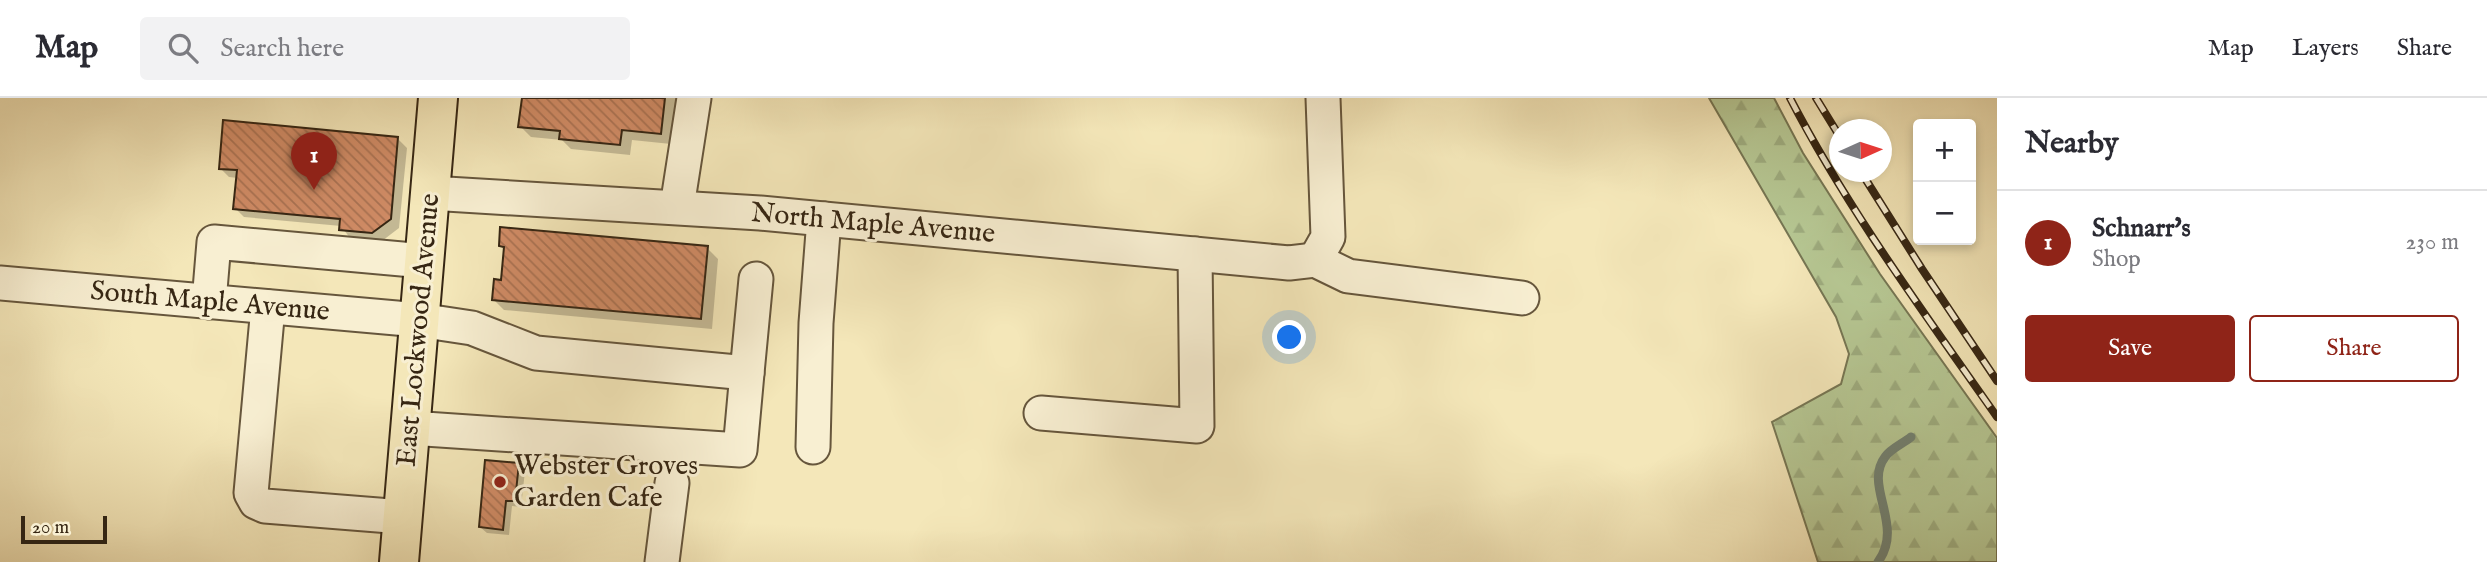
<!DOCTYPE html>
<html lang="en">
<head>
<meta charset="utf-8">
<style>
	body { margin:0; font-family:"IM FELL English",serif; background:#f2f2f3; color:#2b2b33 }
	.controls { position:absolute; right:21px; top:21px; display:grid; overflow:hidden; border-radius:7px; box-shadow:0 4px 10px #0003 }
	.controls button { width:63px; height:63px; display:grid; place-items:center; padding:0; border:0; border-bottom:2px solid #e1e1e2; background:#fff; color:#2b2b33; font:35px sans-serif }
	.compass { position:absolute; left:1829px; top:21px; width:63px; height:63px; border-radius:50%; background:#fff; box-shadow:0 4px 10px #0003; rotate:87deg }
	.scale { position:absolute; left:21px; bottom:18px; width:86px; box-sizing:border-box; padding-left:7px; border:4px solid #362613; border-top:0; font-size:19px; line-height:24px; white-space:nowrap; color:#362613; -webkit-text-stroke:5px #f8efd2; paint-order:stroke }
	.you { position:absolute; left:1290px; top:240px; width:24px; height:24px; margin:-18px; border:5px solid #fff; border-radius:50%; background:#1a73e8; box-shadow:0 0 0 10px #1a73e833 }
	.badge { display:grid; place-items:center; width:46px; height:46px; border-radius:50%; background:#8f2418; color:#fff; font-size:23px; font-weight:700 }
	.pin { position:absolute; translate:-50% -58px; filter:drop-shadow(0 2px 4px #0008) }
	.pin::after { content:''; position:absolute; top:37px; width:24px; height:21px; background:inherit; clip-path:polygon(0 0,100% 0,50% 100%) }
	.list { margin:0; padding:0; list-style:none }
	h2 { display:flex; justify-content:space-between; align-items:center; height:91px; margin:0; padding:0 28px; font-size:30px }
	h2 small { font-size:23px; font-weight:400; color:#7c7c81 }
	.list li { display:grid; grid-template-columns:46px 1fr auto; gap:21px; align-items:center; box-sizing:border-box; height:105px; padding:0 28px; border-top:2px solid #e1e1e2 }
	.list b { display:block; font-size:26px; white-space:nowrap }
	.list p { margin:0; font-size:23px; white-space:nowrap; color:#7c7c81 }
	.list em { font-size:23px; font-style:normal; color:#7c7c81 }
	.actions { display:flex; gap:14px; padding:21px 28px }
	.actions a { flex:1; padding:16px 0; border:2px solid #8f2418; border-radius:7px; text-align:center; font-size:24px; color:#8f2418 }
	.actions .main { background:#8f2418; color:#fff }
	.icon { flex:none; width:38px; height:38px; fill:none; stroke:currentColor; stroke-width:2; stroke-linecap:round; stroke-linejoin:round }
	.map { position:relative; flex:none; width:1997px; height:464px; overflow:hidden }
	header { display:flex; align-items:center; gap:42px; box-sizing:border-box; height:98px; padding:0 35px; background:#fff; border-bottom:2px solid #e1e1e2 }
	header strong { font-size:33px }
	nav { display:flex; gap:38px; margin-inline-start:auto; font-size:24px }
	.search { width:490px; height:63px; background:#f2f2f3; display:flex; align-items:center; gap:18px; box-sizing:border-box; padding:0 24px; border-radius:7px; color:#7c7c81; font-size:26px }
	main { display:flex }
	aside { flex:1; background:#fff }
	.map>svg:first-child { display:block }
	.forest { fill:url(#forest-firs); stroke:#767653; stroke-width:2 }
	.shadow { fill:#0003 }
	.lines { fill:none; stroke-linecap:round; stroke-linejoin:round }
	.stream { stroke:#738272; stroke-width:9 }
	.building { fill:url(#building-back-hatch); stroke:#362613; stroke-width:2 }
	.minor-casing { stroke:#66563c; stroke-width:37 }
	.major-casing { stroke:#362613; stroke-width:42 }
	.minor { stroke:#f8efd2; stroke-width:33 }
	.major { stroke:#f4e7b9; stroke-width:38 }
	.rail-casing { stroke:#362613; stroke-width:8 }
	.rail { stroke:#f8efd2; stroke-width:5; stroke-dasharray:16; stroke-linecap:butt }
	.poi-dot { fill:#8f2418; stroke:#f8efd2; stroke-width:2.5 }
	.labels { text-anchor:middle; dominant-baseline:central; stroke-width:6; stroke-linejoin:round; paint-order:stroke }
	.street-label { font-size:28px; fill:#362613; stroke:#f8efd2 }
	.poi-label { font-size:28px; fill:#362613; stroke:#f8efd2; text-anchor:start }
</style>
</head>
<body>
<header>
<strong>Map</strong>
<div class="search"><svg class="icon" aria-label="search" viewBox="0 0 24 24"><circle cx="10" cy="10" r="6"/><path d="M15 15l6 6"/></svg>Search here</div>
<nav><a>Map</a><a>Layers</a><a>Share</a></nav>
</header>
<main>
<div class="map">
<svg width="1997" height="464" viewBox="0 0 1997 464">
	<defs>
		<pattern id="forest-firs" width="22" height="20" patternUnits="userSpaceOnUse" patternTransform="scale(1.75)"><rect width="22" height="20" fill="#b6c793"/><path d="M5 1l3.5 6h-7zM16 11l3.5 6h-7z" fill="#9dab7e"/></pattern>
		<pattern id="building-back-hatch" width="6" height="6" patternUnits="userSpaceOnUse" patternTransform="scale(1.75)"><rect width="6" height="6" fill="#ce8a64"/><path d="M-1 5l2 2M0 0l6 6M5-1l2 2" fill="none" stroke="#a87151"/></pattern>
	</defs>
	<rect width="100%" height="100%" fill="#f4e7b9"/>
	<filter id="stains"><feTurbulence type="fractalNoise" baseFrequency=".00286" numOctaves="4"/><feColorMatrix values="0 0 0 0 .2 0 0 0 0 .09 0 0 0 0 .02 0 0 0 .5 -.17"/></filter>
	<radialGradient id="worn" r=".72"><stop offset=".6" stop-color="#630" stop-opacity="0"/><stop offset="1" stop-color="#630" stop-opacity=".3"/></radialGradient>
	<!-- forest -->
	<path class="forest" d="M1709,0H1774L1803,55L1880,176L1997,340V464H1818L1772,324L1841,286L1849,256L1836,219Z"/>
	<!-- shadow -->
	<g class="shadow">
		<path d="M523,0H676L671,46L632,42L630,57L571,51L562,42L531,39L520,28Z"/>
		<path d="M398,41L407,50L399,130L382,143L350,140L341,128L244,119L235,110L238,80L229,79L220,70Z"/>
		<path d="M500,148L707,150L718,161L712,231L504,212L494,202L503,183L506,153Z"/>
		<path d="M519,367L525,373L521,409L512,408L509,437L487,435L480,429Z"/>
	</g>
	<g class="lines">
		<!-- stream -->
		<path class="stream" d="M1878,464C1905,427 1863,388 1885,359C1890,351 1904,345 1911,339"/>
	</g>
	<!-- building -->
	<g class="building">
		<path d="M522,0H665L661,36L622,32L620,47L559,41L560,33L518,29Z"/>
		<path d="M223,22L398,39L391,121L372,135L339,132L340,121L233,111L237,72L219,71Z"/>
		<path d="M500,129L708,148L701,221L492,202L494,181L501,182L504,149L499,148Z"/>
		<path d="M485,362L519,365L515,403H506L503,432L479,429Z"/>
	</g>
	<g class="lines">
		<!-- minor casing -->
		<g class="minor-casing">
			<g id="minor">
				<path d="M430,95L760,115L1289,165L1315,162"/>
				<path d="M677,109L694,0"/>
				<path d="M1315,162L1348,178L1522,200"/>
				<path d="M1315,162L1328,139L1323,0"/>
				<path d="M0,185L419,222L472,230L536,255L747,275L756,181"/>
				<path d="M209,204L214,144L424,163"/>
				<path d="M268,209L251,395L256,404L265,408L403,419"/>
				<path d="M1041,315L1197,328L1195,156"/>
				<path d="M410,330L740,352L747,275"/>
				<path d="M813,349L816,225L824,121"/>
				<path d="M662,464L672,385"/>
			</g>
		</g>
		<!-- major casing -->
		<g class="major-casing">
			<path id="major" d="M399,464L438,0"/>
		</g>
		<!-- minor -->
		<use href="#minor" class="minor"/>
		<!-- major -->
		<use href="#major" class="major"/>
		<!-- rail casing -->
		<g class="rail-casing">
			<g id="rail">
				<path d="M1790,0C1848,112 1925,216 1997,319"/>
				<path d="M1816,0L1840,39"/>
				<path d="M1861,74L1922,171L1997,283"/>
			</g>
		</g>
		<!-- rail -->
		<use href="#rail" class="rail"/>
	</g>
	<!-- markers -->
	<circle class="poi-dot" cx="500" cy="384" r="7"/>
	<g class="labels">
		<!-- street labels -->
		<g class="street-label">
			<text transform="translate(873 126) rotate(5)">North Maple Avenue</text>
			<text transform="translate(210 204) rotate(5)">South Maple Avenue</text>
			<text transform="translate(419 232) rotate(-85)">East Lockwood Avenue</text>
		</g>
		<!-- poi labels -->
		<g class="poi-label">
			<text x="514" y="368">Webster Groves<tspan x="514" dy="32">Garden Cafe</tspan></text>
		</g>
	</g>
	<rect width="100%" height="100%" filter="url(#stains)"/>
	<rect width="100%" height="100%" fill="url(#worn)"/>
</svg>
<div class="controls">
<button>+</button>
<button>−</button>
</div>
<svg class="compass" viewBox="-18 -18 36 36"><path d="M0-13l5 13h-10z" fill="#e53935"/><path d="M0 13l5-13h-10z" fill="#7c7c81"/></svg>
<div class="scale">20 m</div>
<div class="you"></div>
<div class="pin badge" style="left:314px;top:92px">1</div>
</div>
<aside>
<h2>Nearby<small></small></h2>
<ul class="list">
<li><span class="badge">1</span><div><b>Schnarr's</b><p>Shop</p></div><em>230 m</em></li>
</ul>
<div class="actions"><a class="main">Save</a><a>Share</a></div>
</aside>
</main>
</body>
</html>
